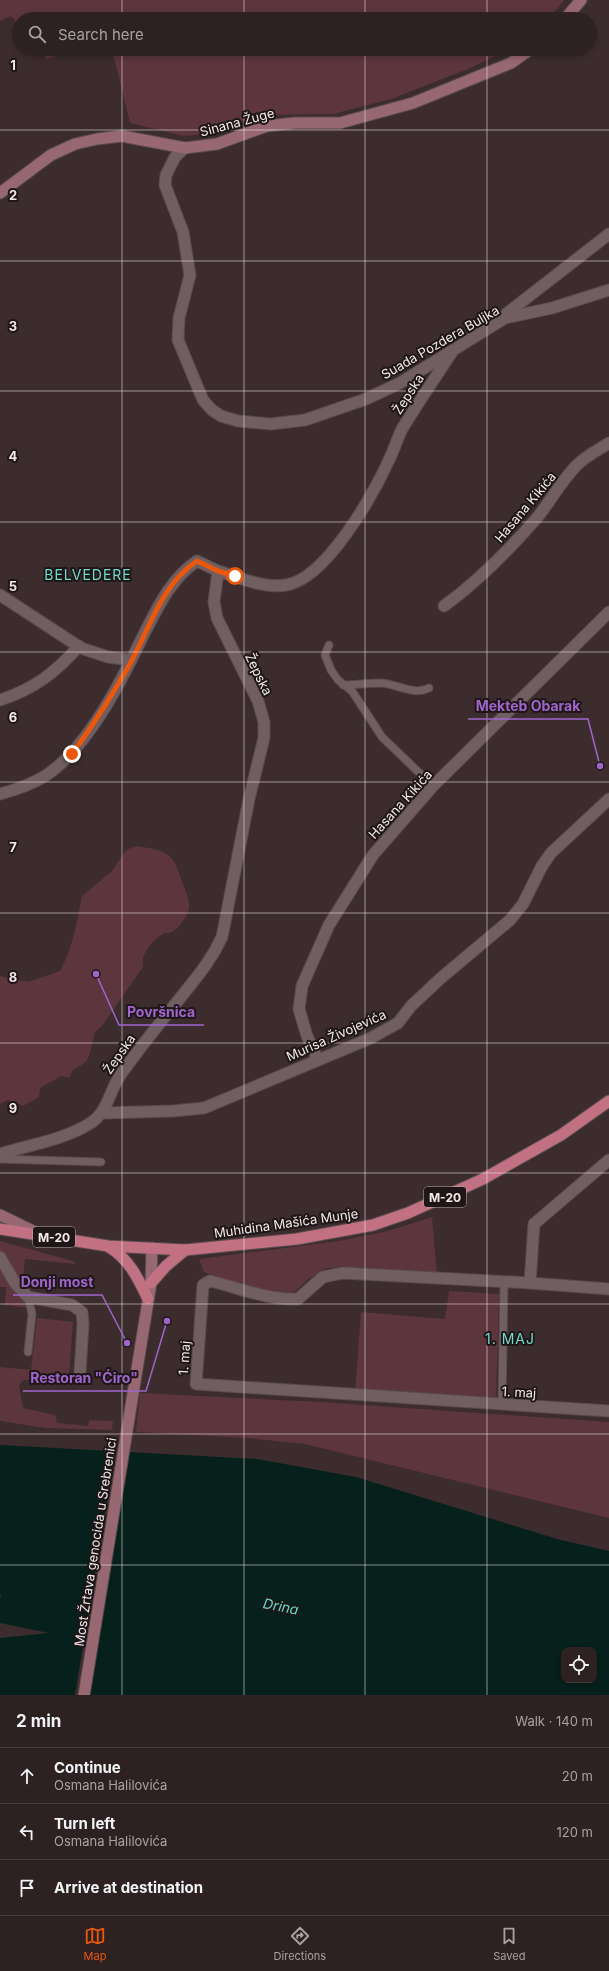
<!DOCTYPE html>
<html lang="en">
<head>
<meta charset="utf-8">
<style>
	body { margin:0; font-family:Inter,sans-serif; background:#392e2f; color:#f1f3f6 }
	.controls { position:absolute; right:12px; bottom:12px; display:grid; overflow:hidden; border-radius:8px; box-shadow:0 2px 6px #0003 }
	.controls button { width:36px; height:36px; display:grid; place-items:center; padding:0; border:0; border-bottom:1px solid #483e40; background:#2d2122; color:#f1f3f6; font:20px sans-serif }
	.stop { position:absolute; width:12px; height:12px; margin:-9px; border:3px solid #ea580c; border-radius:50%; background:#fff }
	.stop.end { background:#ea580c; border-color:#fff; box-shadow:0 1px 4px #0008 }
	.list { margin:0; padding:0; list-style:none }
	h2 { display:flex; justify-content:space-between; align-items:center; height:52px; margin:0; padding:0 16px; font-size:17px }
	h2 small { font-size:13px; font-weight:400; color:#a7a3a5 }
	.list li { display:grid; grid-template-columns:26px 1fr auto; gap:12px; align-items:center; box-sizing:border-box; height:56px; padding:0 16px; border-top:1px solid #483e40 }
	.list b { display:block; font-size:15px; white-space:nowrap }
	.list p { margin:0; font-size:13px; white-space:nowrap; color:#a7a3a5 }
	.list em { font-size:13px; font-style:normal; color:#a7a3a5 }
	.icon { flex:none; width:22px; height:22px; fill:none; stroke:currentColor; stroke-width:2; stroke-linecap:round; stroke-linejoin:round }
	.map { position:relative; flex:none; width:609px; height:1695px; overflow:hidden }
	.search { position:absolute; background:#2d2122; box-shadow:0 2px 6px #0003; left:12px; right:12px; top:12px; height:44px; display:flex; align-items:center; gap:10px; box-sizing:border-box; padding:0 14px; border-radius:22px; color:#a7a3a5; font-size:15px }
	.sheet { height:220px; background:#2d2122 }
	nav { display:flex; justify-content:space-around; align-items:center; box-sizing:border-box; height:56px; border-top:1px solid #483e40; background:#2d2122; font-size:11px; color:#a7a3a5 }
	nav a { display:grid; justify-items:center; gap:2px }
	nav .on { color:#ea580c }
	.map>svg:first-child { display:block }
	.green { fill:#5c353d }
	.water { fill:#06201c; fill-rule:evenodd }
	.pier { fill:#3c2c2e }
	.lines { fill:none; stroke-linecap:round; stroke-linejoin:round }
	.service-casing { stroke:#594b4d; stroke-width:9 }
	.minor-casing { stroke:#594b4d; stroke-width:13 }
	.secondary-casing { stroke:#594b4d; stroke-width:13 }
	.primary-casing { stroke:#594b4d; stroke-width:13 }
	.service { stroke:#705e61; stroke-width:7 }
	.minor { stroke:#705e61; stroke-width:11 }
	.secondary { stroke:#986872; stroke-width:11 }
	.primary { stroke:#c17182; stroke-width:11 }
	.route { stroke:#ea580c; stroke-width:5 }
	.grid { fill:none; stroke:#f4e9eb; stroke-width:1; stroke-opacity:0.55 }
	.labels { text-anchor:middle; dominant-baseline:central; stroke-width:4; stroke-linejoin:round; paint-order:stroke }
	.shield { fill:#1e1617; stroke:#b4aaab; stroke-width:1 }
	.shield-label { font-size:12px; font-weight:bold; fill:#f4e9eb }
	.street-label { font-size:13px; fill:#f4e9eb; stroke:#1e1617 }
	.neighbourhood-label { font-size:14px; letter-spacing:1px; fill:#72daca; stroke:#1e1617 }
	.water-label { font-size:14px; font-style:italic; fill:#60dac8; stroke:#1e1617 }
	.grid-label { font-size:13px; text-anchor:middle; font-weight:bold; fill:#f4e9eb; stroke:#1e1617; stroke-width:4; stroke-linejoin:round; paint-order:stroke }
	.leader { fill:none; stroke:#9f65cc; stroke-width:1.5 }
	.callout-dot { fill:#9f65cc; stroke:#1e1617; stroke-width:1.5 }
	.callout-label { font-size:14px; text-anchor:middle; font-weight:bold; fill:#9f65cc; stroke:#1e1617; stroke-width:4; stroke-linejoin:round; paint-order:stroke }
</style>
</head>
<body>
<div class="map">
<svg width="609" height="1695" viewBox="0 0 609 1695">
	<rect width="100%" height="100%" fill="#3c2c2e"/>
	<!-- green -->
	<g class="green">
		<path d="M0,0H564L549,19H19V26L11,16L0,21Z"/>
		<path d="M38,49H79L47,59Z"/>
		<path d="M112,49H510L468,69L391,99L333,114L259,115L206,134L184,136L130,123Z"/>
		<path d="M136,846C164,851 172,849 181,879C183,886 188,894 189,902C191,912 180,928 172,932C170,933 167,933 165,933C154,938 140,954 143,967L101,1027L94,1033C94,1038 90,1056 87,1060C82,1068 74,1064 69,1078L61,1076L40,1088L39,1097L23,1106L8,1100L0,1104V976L28,982L60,971C73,947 77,922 82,896L112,871L126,850Z"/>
		<path d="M432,1217L437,1273L327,1268C320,1272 313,1276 306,1281C303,1284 299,1289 295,1291C274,1302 224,1281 204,1272L199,1259L338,1241L388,1231Z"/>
		<path d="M0,1241L73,1261L76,1264L25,1259L22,1289L0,1251Z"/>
		<path d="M0,1263L28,1304L29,1308L5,1305L6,1287H0Z"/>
		<path d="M449,1291L499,1294L496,1400L355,1392L361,1312L445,1319Z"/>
		<path d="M37,1318L73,1322L69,1376L30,1375L29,1380H23L19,1385L23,1408L55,1415L57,1423L88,1426L89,1420L113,1421L112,1430L45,1428L0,1421V1367L31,1370Z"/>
		<path d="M140,1393L321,1402L609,1422V1518L305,1444L248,1438L136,1432Z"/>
	</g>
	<!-- water -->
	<path class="water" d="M0,1445L257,1459L356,1477L557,1539L609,1551V1695H0V1638L49,1633L0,1623V1598L2,1596L0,1595ZM564,1650H594V1680H564Z"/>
	<!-- pier -->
	<path class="pier" d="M115,1450L130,1451L90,1695H75Z"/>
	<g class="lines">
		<!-- service casing -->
		<g class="service-casing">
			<g id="service">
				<path d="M329,645L325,655L331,670L338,680L352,691L382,737L433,786"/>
				<path d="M343,685C355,685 368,683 381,683C398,684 413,696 429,688"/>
				<path d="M0,1159L101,1162"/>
				<path d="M28,1297L32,1314L28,1352"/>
				<path d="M502,1405L504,1281"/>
			</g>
		</g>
		<!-- minor casing -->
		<g class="minor-casing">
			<g id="minor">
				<path d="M185,148L175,157L166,175L165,185L183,232L190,275L179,318L178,340L203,400L212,410L221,416L238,421L271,424L305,420L366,399L400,383L505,318L552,308L609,290"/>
				<path d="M505,317L506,314L609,234"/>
				<path d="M0,595L81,648L108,657L131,660"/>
				<path d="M444,606C478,581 508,551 536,519C550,502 562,480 577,465C586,456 598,450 609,443"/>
				<path d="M0,700C34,689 55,673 79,646"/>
				<path d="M0,794C15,790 32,784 45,776C87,749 121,682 143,636C157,609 170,579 197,561L218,571"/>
				<path d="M318,1060L307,1036L299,1009L302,986L329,925L373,855L433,786L609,612"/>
				<path d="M103,1113L173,1111L204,1108L371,1038L398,1023L411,1006L441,978L510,920L523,904L542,866L551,853L609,799"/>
				<path d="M0,1154C29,1145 63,1140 89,1124C108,1113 109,1091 121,1074C139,1049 158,1025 177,1002C195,979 210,963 222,937L249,799L264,738V722L258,701L217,618L214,602L218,571C238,577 264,589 286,585C326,579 373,495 389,460C394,450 397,439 402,429C418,403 435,378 452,352"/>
				<path d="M0,1257L15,1283L28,1297L72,1305L82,1312L83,1324L80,1373"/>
				<path d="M530,1283L534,1224L609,1160"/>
				<path d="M609,1289L530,1283L343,1273L323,1277L298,1299C268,1300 239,1288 210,1281L203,1285L196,1384L609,1411"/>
			</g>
		</g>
		<!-- secondary casing -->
		<g class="secondary-casing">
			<g id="secondary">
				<path d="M565,19L581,0"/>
				<path d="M0,193L51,155L75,144L97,139L122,136L185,148L217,144L267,126L295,123H340L413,103L511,63L531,49"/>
				<path d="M0,1215L39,1234"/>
				<path d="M84,1695L151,1283L152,1248"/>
			</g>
		</g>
		<!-- primary casing -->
		<g class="primary-casing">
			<g id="primary">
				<path d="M0,1229L108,1246L185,1250L297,1239L373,1225L408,1213L483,1179L561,1135L609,1101"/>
				<path d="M109,1247C129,1259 138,1278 148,1299"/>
				<path d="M151,1283L166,1266L185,1250"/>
			</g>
		</g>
		<!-- service -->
		<use href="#service" class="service"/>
		<!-- minor -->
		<use href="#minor" class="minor"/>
		<!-- secondary -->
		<use href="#secondary" class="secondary"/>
		<!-- primary -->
		<use href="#primary" class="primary"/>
	</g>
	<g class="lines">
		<!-- route -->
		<path class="route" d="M72,754C94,724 113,694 131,662C150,627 162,584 197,561L218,571L235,576"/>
	</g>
	<!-- grid -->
	<path class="grid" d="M122,0V19M244,0V19M365,0V19M487,0V19M122,49V1695M244,49V1695M365,49V1695M487,49V1695M0,130H609M0,261H609M0,391H609M0,522H609M0,652H609M0,782H609M0,913H609M0,1043H609M0,1173H609M0,1304H609M0,1434H609M0,1565H609"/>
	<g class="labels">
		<!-- shield labels -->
		<g class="shield">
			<rect x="424" y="1187" width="42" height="20" rx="3"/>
			<rect x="33" y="1227" width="42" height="20" rx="3"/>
		</g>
		<g class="shield-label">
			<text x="445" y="1197">M-20</text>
			<text x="54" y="1237">M-20</text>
		</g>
		<!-- street labels -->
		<g class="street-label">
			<text transform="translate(237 122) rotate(-15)">Sinana Žuge</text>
			<text transform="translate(440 342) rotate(-30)">Suada Pozdera Buljka</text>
			<text transform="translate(408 394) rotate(-57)">Žepska</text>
			<text transform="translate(525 507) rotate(-50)">Hasana Kikića</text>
			<text transform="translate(259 674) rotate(64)">Žepska</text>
			<text transform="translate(400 804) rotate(-48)">Hasana Kikića</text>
			<text transform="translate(336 1035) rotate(-24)">Murisa Živojevića</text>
			<text transform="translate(119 1054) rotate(-55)">Žepska</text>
			<text transform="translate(286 1223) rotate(-8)">Muhidina Mašića Munje</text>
			<text transform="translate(184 1358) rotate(-86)">1. maj</text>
			<text transform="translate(519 1392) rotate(3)">1. maj</text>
			<text transform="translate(95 1542) rotate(-81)">Most Žrtava genocida u Srebrenici</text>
		</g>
		<!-- neighbourhood labels -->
		<g class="neighbourhood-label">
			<text x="88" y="574">BELVEDERE</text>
			<text x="510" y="1338">1. MAJ</text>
		</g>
		<!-- water labels -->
		<g class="water-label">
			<text transform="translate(281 1606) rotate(11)">Drina</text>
		</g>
	</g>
	<g class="grid-label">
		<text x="13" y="70">1</text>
		<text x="13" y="200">2</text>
		<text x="13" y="331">3</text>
		<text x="13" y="461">4</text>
		<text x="13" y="591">5</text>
		<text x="13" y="722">6</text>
		<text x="13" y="852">7</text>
		<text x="13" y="982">8</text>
		<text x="13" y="1113">9</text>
	</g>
	<!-- callouts -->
	<path class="leader" d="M600 766L588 719H468M96 974L119 1025H204M127 1343L102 1295H13M167 1321L146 1391H23"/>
	<g class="callout-dot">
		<circle cx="600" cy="766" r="4"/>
		<circle cx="96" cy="974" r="4"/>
		<circle cx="127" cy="1343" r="4"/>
		<circle cx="167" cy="1321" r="4"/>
	</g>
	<g class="callout-label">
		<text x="528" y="711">Mekteb Obarak</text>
		<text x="161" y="1017">Površnica</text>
		<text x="57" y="1287">Donji most</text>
		<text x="84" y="1383">Restoran "Ćiro"</text>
	</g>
</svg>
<div class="controls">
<button><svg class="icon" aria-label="locate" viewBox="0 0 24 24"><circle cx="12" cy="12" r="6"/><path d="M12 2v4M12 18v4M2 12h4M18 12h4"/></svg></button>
</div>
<div class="stop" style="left:235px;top:576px"></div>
<div class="stop end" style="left:72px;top:754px"></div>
<div class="search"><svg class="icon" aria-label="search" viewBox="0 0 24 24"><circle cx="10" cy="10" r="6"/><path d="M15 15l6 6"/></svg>Search here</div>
</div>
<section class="sheet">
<h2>2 min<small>Walk · 140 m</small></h2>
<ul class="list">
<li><svg class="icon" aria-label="ahead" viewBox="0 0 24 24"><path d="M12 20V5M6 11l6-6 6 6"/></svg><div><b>Continue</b><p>Osmana Halilovića</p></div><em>20 m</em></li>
<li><svg class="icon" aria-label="left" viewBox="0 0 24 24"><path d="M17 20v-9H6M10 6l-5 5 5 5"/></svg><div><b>Turn left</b><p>Osmana Halilovića</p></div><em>120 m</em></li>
<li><svg class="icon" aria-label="arrive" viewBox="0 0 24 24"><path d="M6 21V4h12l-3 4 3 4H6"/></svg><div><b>Arrive at destination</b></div></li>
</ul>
</section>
<nav>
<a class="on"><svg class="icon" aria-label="map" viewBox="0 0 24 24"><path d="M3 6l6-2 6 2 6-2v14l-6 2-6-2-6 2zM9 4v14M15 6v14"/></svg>Map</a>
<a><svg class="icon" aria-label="directions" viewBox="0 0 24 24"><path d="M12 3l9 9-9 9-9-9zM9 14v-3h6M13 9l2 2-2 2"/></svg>Directions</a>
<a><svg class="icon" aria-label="saved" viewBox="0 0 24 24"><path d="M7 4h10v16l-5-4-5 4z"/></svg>Saved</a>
</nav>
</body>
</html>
